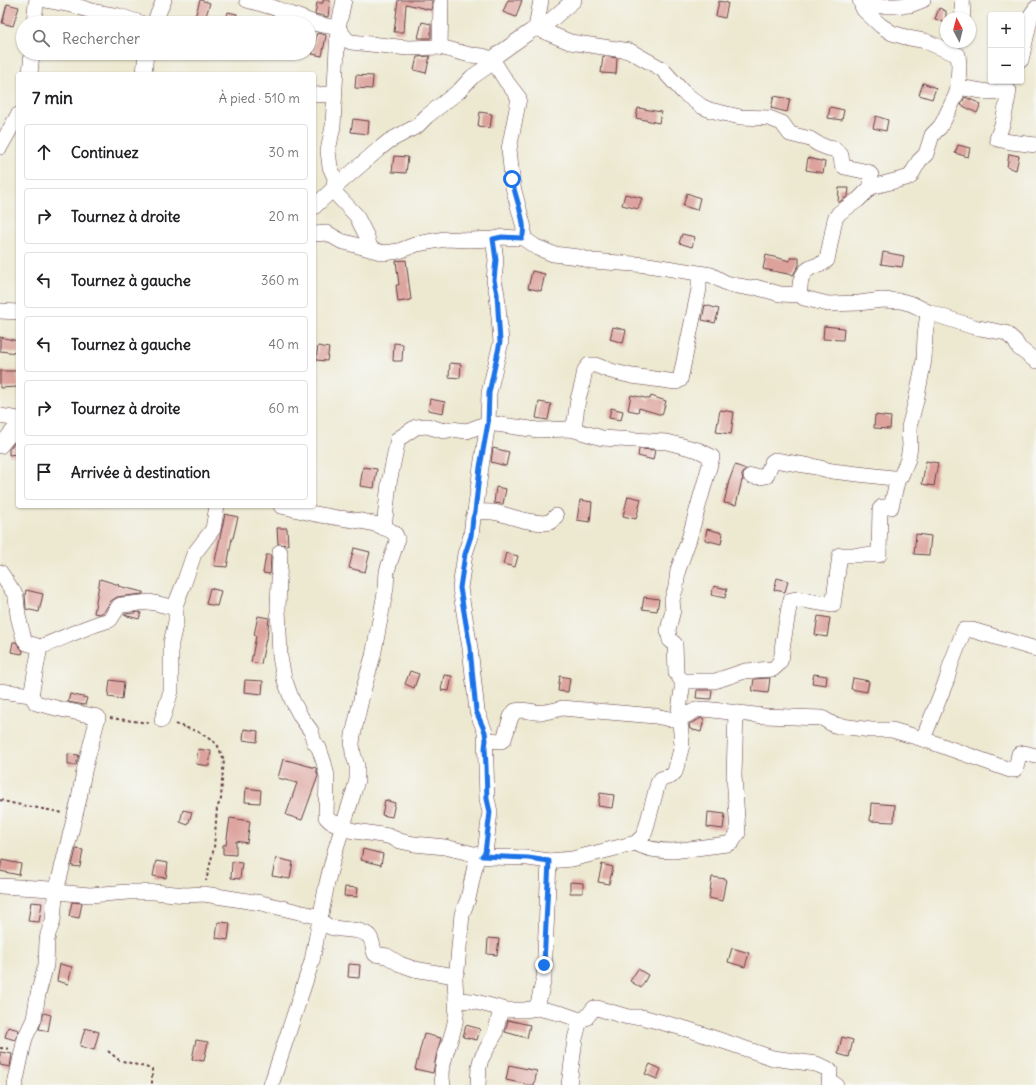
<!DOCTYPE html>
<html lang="fr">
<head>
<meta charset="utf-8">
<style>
	body { margin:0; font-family:Delius,sans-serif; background:#f6f6f6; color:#202124 }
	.controls { position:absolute; right:12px; top:12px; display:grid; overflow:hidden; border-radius:4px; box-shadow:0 1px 3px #0004 }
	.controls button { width:36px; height:36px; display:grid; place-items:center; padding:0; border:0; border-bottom:1px solid #e0e0e0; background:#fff; color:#202124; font:20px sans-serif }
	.compass { position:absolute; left:940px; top:12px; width:36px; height:36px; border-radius:50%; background:#fff; box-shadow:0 1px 3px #0004; rotate:353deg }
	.stop { position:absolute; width:12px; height:12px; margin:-9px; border:3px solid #1a73e8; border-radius:50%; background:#fff }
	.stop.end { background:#1a73e8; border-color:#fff; box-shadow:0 1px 4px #0008 }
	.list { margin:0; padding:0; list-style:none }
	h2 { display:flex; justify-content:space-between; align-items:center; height:52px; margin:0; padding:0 16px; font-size:17px }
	h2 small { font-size:13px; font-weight:400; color:#757577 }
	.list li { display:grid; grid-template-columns:26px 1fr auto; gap:12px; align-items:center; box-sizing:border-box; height:56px; margin:0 8px 8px; padding:0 8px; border:1px solid #e0e0e0; border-radius:4px }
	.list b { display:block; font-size:15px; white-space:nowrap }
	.list em { font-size:13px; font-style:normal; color:#757577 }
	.icon { flex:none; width:22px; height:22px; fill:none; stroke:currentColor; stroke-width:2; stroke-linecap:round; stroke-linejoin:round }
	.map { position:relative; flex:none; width:1036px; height:1085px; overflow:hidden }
	.search { position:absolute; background:#fff; box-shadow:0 1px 3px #0004; left:16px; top:16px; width:300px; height:44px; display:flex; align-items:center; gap:10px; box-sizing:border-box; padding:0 14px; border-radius:22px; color:#757577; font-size:15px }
	.panel { position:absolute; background:#fff; box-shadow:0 1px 3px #0004; left:16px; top:72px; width:300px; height:436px; border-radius:4px }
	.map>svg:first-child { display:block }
	.building { fill:#dda29c }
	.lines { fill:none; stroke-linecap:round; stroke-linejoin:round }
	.minor-casing { stroke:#623d44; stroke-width:16 }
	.path { stroke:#623d44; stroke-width:2; stroke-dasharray:3 3; stroke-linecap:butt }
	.minor { stroke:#fff; stroke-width:15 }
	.route { stroke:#1a73e8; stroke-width:5 }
</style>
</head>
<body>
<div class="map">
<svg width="1036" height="1085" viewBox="0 0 1036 1085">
	<rect width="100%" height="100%" fill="#f6f6f2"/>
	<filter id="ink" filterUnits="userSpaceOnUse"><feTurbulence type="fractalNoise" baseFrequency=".025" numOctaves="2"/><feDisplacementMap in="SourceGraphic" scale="8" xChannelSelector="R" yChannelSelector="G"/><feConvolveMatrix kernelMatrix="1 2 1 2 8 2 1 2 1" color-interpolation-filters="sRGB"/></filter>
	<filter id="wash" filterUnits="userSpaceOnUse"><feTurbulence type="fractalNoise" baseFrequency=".012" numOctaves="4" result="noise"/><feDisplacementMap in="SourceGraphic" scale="16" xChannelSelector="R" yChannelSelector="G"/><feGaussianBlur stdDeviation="0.9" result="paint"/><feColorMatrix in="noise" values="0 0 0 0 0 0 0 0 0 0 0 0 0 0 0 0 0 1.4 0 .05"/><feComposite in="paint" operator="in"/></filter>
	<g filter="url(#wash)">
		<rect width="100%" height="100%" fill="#ede9d1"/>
		<g id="blocks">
			<!-- building -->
			<g class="building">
				<path d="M200,0L210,3L205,19L195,17Z"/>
				<path d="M323,0H330L328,17L315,14L317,3H323Z"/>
				<path d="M398,0H432V6L431,10L406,4L404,32H394Z"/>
				<path d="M508,0H522L516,17L503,12Z"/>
				<path d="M719,1L728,3L725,18L716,16Z"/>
				<path d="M7,4L19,7L13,26L2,23Z"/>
				<path d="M939,8L946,11V23L935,19Z"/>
				<path d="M228,12L237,14L235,23H225Z"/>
				<path d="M422,22L431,24V38H418Z"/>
				<path d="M317,33L326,35V36L322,56L312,54Z"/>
				<path d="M430,56L426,73L414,70L417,57Z"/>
				<path d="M603,56L617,58L616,74L601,73Z"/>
				<path d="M356,75L373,76L372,89L355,88Z"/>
				<path d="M923,83L936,88L932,99L919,95Z"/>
				<path d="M774,96L790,99L787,112L771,108Z"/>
				<path d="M965,97L981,104L977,113L961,105Z"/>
				<path d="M830,107L844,110L842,120L828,118Z"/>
				<path d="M638,108L661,112L659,123L636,118Z"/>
				<path d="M480,112L492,114L490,128L478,126Z"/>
				<path d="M876,116L888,120L886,131L873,128Z"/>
				<path d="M353,119L369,121L368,134L351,132Z"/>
				<path d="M958,145L970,148L968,157L955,153Z"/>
				<path d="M1009,154L1019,156L1016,170L1007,167Z"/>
				<path d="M394,156L408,157L406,173L392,172Z"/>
				<path d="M808,158L825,162L823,173L806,170Z"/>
				<path d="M839,188H849L848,196L838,203Z"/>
				<path d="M687,193L700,198L697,210L683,206Z"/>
				<path d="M625,194L642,198L638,209L622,205Z"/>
				<path d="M682,234L695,237L692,247L679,243Z"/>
				<path d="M883,252L904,256L902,267L881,264Z"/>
				<path d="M766,255L790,261V258H799V265L793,275L763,269Z"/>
				<path d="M406,260L411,300L398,302L396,285H399L396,261Z"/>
				<path d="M532,271L545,274L541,291L528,288Z"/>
				<path d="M705,305L719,309L715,323L702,320Z"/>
				<path d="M824,326L844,328L843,340L823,339Z"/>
				<path d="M613,327L626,330L623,343L610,339Z"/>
				<path d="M0,337L18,341V353L0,351Z"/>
				<path d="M394,343L403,344L402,361H393Z"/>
				<path d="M318,346L329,348L327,361L316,360Z"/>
				<path d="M450,363L461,364L460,378L449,377Z"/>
				<path d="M0,371H17L18,387L0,388Z"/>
				<path d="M631,395L650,399L651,396L666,401L662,415L639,408L638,412L628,410Z"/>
				<path d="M430,399L445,402L443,413L428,410Z"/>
				<path d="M539,402L551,404L548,420L536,418Z"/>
				<path d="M611,408L623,411L621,420L609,418Z"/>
				<path d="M720,410L734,412L731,434L716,432Z"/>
				<path d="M875,415L891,417L890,429L874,428Z"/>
				<path d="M15,442H18V454L9,455V449Z"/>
				<path d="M493,448L509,452L506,466L491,462Z"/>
				<path d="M639,449L655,450L653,460L638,456Z"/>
				<path d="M926,461L938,463L934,486L922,484Z"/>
				<path d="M735,465L746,469L742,475L743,481L742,480L736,505L724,503L729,481Z"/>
				<path d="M363,467L377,469L374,488L360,486Z"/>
				<path d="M496,487L506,489L503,504L494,503Z"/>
				<path d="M628,496L641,499L636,519L623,516Z"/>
				<path d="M580,500L592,502L590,522L577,520Z"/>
				<path d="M225,514L238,517L233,538H232L227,567L214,566Z"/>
				<path d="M277,528H287L288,545L278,544Z"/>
				<path d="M707,529L723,533L721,544L705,540Z"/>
				<path d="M916,534L931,536L929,555L914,554Z"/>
				<path d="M354,548L370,552L365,572L349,568Z"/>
				<path d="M506,553L518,556L515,567L503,564Z"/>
				<path d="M266,555H271L270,574L263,573Z"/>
				<path d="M777,578L788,581L785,592L774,590Z"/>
				<path d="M100,579L119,585L118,586L143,592V594L117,597L111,601L104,612L99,614L94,613Z"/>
				<path d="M714,586L727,589L725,598L711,595Z"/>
				<path d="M210,588L221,591L217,606L206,604Z"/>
				<path d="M26,590L43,594L39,612L26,609L25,595Z"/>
				<path d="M644,597L659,599L657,611L642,609Z"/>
				<path d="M141,612L139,619L124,615L125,614Z"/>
				<path d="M258,616L269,618L267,638H266L261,664L251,662L256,636L254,635Z"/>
				<path d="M818,616L830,618L827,637L815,635Z"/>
				<path d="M13,642H16L23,651L22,654L11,652Z"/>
				<path d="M410,671L419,674L414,688L405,684Z"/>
				<path d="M814,674L827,676L826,685L812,683Z"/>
				<path d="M444,675L452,676L449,691L441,690Z"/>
				<path d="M560,676L570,678L568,692L558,691Z"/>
				<path d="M770,678L768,693L752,691L754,679Z"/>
				<path d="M853,678L869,681L867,692L851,689Z"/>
				<path d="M110,680L124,682L122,699L108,697Z"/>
				<path d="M245,680L263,681L262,694L244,692Z"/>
				<path d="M697,690H712L711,699L696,698Z"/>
				<path d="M70,694L87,698L85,705L68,702Z"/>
				<path d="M702,718L704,719L701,732L690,729L689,724Z"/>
				<path d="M244,729L258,731L257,742L243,740Z"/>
				<path d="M198,749L211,751L209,766L196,764Z"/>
				<path d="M68,754L79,755L76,765H68Z"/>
				<path d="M283,759L316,768L318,776L302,820L286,815L297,783L278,778Z"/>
				<path d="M246,788L261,790L260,803L245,802Z"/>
				<path d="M600,793L614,795L612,808L598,806Z"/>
				<path d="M385,800L395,803L392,817L382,815Z"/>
				<path d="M871,803L895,805L894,822L870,821Z"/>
				<path d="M183,810L192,812L188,825L180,822Z"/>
				<path d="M708,812L725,814L723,829L707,827Z"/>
				<path d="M230,818L250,821L247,843L236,841V855L223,854V845H226Z"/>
				<path d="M76,849L83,850L80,867L72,866Z"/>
				<path d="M363,849L383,854L381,865L361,860Z"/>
				<path d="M276,858L293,862L290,879L272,876Z"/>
				<path d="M2,860L21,864L19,875L0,871Z"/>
				<path d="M156,861L168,863L166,878L153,876Z"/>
				<path d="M232,862L242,863L240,879L231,878Z"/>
				<path d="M602,864L613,867L609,884L598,882Z"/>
				<path d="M712,877L726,879L722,901L709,898Z"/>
				<path d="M570,882L583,883V893H570Z"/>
				<path d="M345,887L358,888L357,897L344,896Z"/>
				<path d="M31,902L42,903L39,922L28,921Z"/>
				<path d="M72,902L82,903L79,918L69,916Z"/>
				<path d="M218,922L230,923L228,940L216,938Z"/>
				<path d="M488,938L499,939L497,955L487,954Z"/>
				<path d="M732,948L749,953L745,967L728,962Z"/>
				<path d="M60,964L72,967L68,984L57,981Z"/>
				<path d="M349,964L360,965L359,978L348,977Z"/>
				<path d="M638,969L648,975L641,988L630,981Z"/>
				<path d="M44,1013L51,1015L48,1031L39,1029Z"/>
				<path d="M508,1020L530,1025L527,1038L505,1032Z"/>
				<path d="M466,1025L480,1029L477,1040L463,1037Z"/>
				<path d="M8,1027L19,1030L15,1040L5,1037Z"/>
				<path d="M85,1028L99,1032L94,1050L80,1046Z"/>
				<path d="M424,1034L441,1038L436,1057L433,1073L415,1069Z"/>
				<path d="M842,1037L853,1040L849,1057L838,1054Z"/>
				<path d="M196,1040L208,1042L204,1061L192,1059Z"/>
				<path d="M0,1052L12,1054L10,1067L0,1065Z"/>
				<path d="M650,1064L661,1069L657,1079L645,1074Z"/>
				<path d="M509,1065L537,1071L534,1085H525V1084L506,1080Z"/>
			</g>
		</g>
	</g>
	<g filter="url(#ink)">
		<use href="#blocks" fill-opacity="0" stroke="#623d44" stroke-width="1"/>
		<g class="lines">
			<!-- minor casing -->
			<g class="minor-casing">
				<g id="minor">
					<path d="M45,0L76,6L95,12L119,16L141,23"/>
					<path d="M247,0L272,7L317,24L338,28L347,40L351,42L408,48L440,47L470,55L483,56L492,59L506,81L519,98L509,149L513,187L524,228L523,238"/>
					<path d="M344,0L338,28L333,126L328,151L330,167L335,178L334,188L336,194L356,215L367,237L370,248"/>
					<path d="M541,0L536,28L570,42L630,51L662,69L683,92L701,106L710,110L740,117L769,118L782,123L790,134L810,139L818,144L828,148L834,149L841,155L842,165L845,167L868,172L871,175V187"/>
					<path d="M860,0L864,10L880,25L892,33L909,38L925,41L958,55L959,64L958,87L988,92L1009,91L1003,122L997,139L1011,142L1036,145"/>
					<path d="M962,0L963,18"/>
					<path d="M862,6H896L910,5L923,0"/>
					<path d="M34,23L36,3L38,0"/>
					<path d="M154,23L164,0"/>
					<path d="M440,47L441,0"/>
					<path d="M1021,60L1031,15L1036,8"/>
					<path d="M30,74L32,53"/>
					<path d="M144,74L146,53"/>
					<path d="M314,95L334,94"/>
					<path d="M0,147L18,115"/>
					<path d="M314,207L334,188L379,149L389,141L417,126L427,116L459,91L472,77L488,66L492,59L500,53L531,31L550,21L574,0"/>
					<path d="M314,234L327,233L341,241L384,253L399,251L417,244L445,239L470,240L493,239L502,237L517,238H523L536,247L553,254L579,257L592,261L648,265L711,275L726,283L733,285L750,288L755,287L780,294L800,295L804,298L828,304L859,303L882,300L901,301L912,304L928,312L974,327L1006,333L1015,341L1019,348L1036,361"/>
					<path d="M800,295C799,284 801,272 812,267C818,265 822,265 827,260L835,219L839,213L858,200L871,187L910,177L919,161L926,154L932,135L940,127L943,122L956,95L958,87"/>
					<path d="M0,311L18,312"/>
					<path d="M0,416L18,419"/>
					<path d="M571,429L575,421L578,399L582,385L585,370L589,365H595L611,371L632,376L676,382L680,380L699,289V274"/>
					<path d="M0,446L18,425"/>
					<path d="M751,476L761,477L766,476L772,462L775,460L816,467L832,471L893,478H898L901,476L908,459L910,446L909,427L916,401L924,360L925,336L928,312"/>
					<path d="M475,512C483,512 490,511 498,513C514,517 533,525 550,522L556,516"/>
					<path d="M384,528L389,483L398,439L416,427L427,426L444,431L451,429L467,431L488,423L538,430L571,429L602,438L667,442L698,450L712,457L689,539L678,570L676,587L672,600L673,610L668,630L670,640L675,644L676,673L682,681V689L679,710L682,745L675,772L671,776L661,779L658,783L645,832L642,837L636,843"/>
					<path d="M280,552L278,608L280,657L284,678L292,700L301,717L311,731L314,742L319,748L324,763L327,776L326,817L330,821L342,826L349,830L388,836L400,841L414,844L445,847L482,856L491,857L528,858L549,861L572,859L636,843C647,850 661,851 673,851L727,844L732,842L738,833L734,775L736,713"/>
					<path d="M0,572L16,596L18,616L24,639L27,643L40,647"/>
					<path d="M682,681H715L745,671L773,669C780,664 783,658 782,649L789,607L791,600L796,599L833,605L840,555H879L880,509L882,507H891L898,478"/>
					<path d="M0,691L31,695L36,703L60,709L98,717L84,771L79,799L55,896L53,921L48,934L47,941L46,965L38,994L34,1019L25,1038L15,1085"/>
					<path d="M31,695L40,647C64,638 86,626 110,620L119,606L121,605L150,602L176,608"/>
					<path d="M162,720L171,691V643L176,621V603L184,583L194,554L213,529L217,506"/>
					<path d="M923,739L1010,770H1014L1016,768L1019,754L1024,753L1036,756"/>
					<path d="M486,740L501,741L504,739L511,717L515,711C522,709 528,711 535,712C545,713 553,711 562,708L655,716L670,719H679L696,710L704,709L764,716L822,718L834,725L871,730H892L923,739L947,679L951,664L964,630H972L1036,649"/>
					<path d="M0,886L36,888L49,889L56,892L90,895L128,892H154L186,895L204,894L261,903L320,917C326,936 357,924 369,936C374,942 372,948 375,954L387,956L400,964L414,969L455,976"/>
					<path d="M456,1000L472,1001L507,1010H525L537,1008L563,1014L580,1020L586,1018L594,1008H597L628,1017H642L690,1030L773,1058L816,1064L826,1068L830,1071L829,1083L836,1085"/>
					<path d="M537,1008L544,978L549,861"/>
					<path d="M271,1085L312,961L327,883L335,851L354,791L357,780V766L353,753L352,744L353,735L363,691L373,656L386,588L387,571L397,541C397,536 395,533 391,531C373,520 347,520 327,516C311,514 296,509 281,506"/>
					<path d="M443,1085C438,1061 454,1039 456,1016C457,1002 455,989 455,976L457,970L462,914L468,899L476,861L485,853L490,812L487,799L485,732L477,711L470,648L460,588L465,554L471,536L473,518L475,512L481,467L488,423L489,393L501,342L497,294L494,280L496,260L493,239"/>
					<path d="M478,1085L479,1067L481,1059L495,1034L501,1009"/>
					<path d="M569,1085L575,1039L580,1020"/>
				</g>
			</g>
			<!-- path -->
			<g class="path">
				<path d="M110,718L149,723"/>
				<path d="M175,724L199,732L217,744L224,760L222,781L221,799L217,808L214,848L206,881"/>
				<path d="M0,800C20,806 42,808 63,813"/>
				<path d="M0,1048L11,1049"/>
				<path d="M108,1051L119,1060L152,1069V1085"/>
			</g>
			<!-- minor -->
			<use href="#minor" class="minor"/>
		</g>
	</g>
	<g class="lines" filter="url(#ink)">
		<!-- route -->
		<path class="route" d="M512,179C514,195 528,226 522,238L502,237L493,239L496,260L494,280L497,294L500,342L489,393L488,423L480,467L475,512L473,518L471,536L465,554L460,588L470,648L476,711L485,732L486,740L485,748L486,766L487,799L490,812L485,853L482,856L528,858L549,861L544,965"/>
	</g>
</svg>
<div class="controls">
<button>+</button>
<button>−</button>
</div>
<svg class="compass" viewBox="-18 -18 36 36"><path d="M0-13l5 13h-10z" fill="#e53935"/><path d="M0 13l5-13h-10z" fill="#757577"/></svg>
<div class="stop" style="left:512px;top:179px"></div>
<div class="stop end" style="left:544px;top:965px"></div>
<div class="search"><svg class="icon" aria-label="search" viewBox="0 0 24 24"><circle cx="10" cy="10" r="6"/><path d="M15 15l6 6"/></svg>Rechercher</div>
<section class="panel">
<h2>7 min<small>À pied · 510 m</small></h2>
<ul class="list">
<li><svg class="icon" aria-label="ahead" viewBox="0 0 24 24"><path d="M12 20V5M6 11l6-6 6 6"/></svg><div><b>Continuez</b></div><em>30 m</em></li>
<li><svg class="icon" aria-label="right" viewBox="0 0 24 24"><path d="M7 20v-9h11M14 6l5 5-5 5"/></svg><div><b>Tournez à droite</b></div><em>20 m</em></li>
<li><svg class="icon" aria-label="left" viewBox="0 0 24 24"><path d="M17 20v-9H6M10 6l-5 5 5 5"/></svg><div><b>Tournez à gauche</b></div><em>360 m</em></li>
<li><svg class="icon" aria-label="left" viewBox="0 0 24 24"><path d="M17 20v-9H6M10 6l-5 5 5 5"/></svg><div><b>Tournez à gauche</b></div><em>40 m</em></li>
<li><svg class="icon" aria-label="right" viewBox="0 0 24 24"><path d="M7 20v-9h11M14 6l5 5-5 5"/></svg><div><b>Tournez à droite</b></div><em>60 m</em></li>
<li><svg class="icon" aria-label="arrive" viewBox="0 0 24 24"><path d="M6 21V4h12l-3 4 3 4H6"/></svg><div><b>Arrivée à destination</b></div></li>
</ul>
</section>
</div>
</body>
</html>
